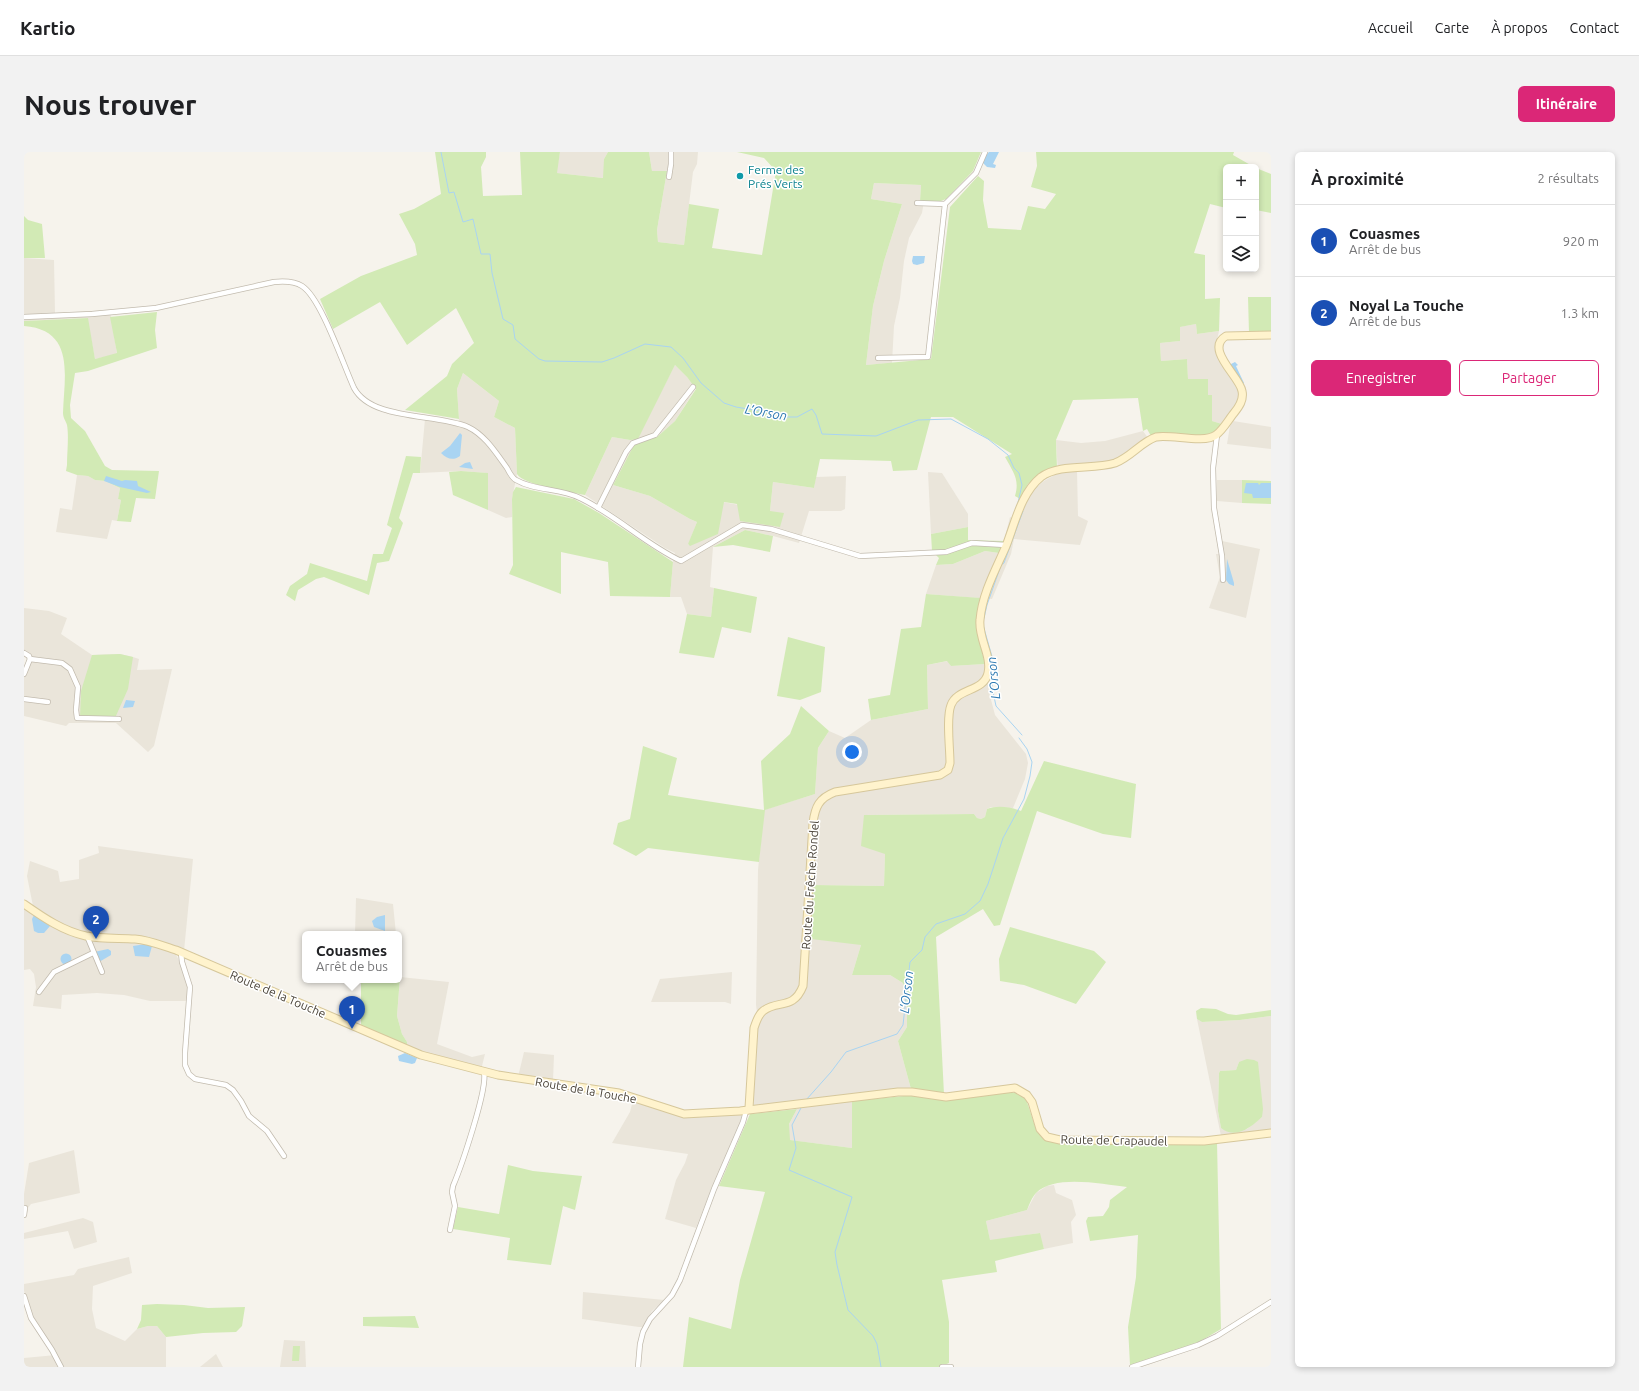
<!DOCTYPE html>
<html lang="fr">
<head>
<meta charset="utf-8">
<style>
	body { margin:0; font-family:Ubuntu,sans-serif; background:#f2f2f2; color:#202124 }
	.controls { position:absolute; right:12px; top:12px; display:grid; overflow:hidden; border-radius:6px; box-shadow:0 2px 6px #0003 }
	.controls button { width:36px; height:36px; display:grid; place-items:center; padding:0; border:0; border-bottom:1px solid #e0e0e0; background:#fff; color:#202124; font:20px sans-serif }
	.you { position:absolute; left:828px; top:600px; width:14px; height:14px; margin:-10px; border:3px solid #fff; border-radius:50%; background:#1a73e8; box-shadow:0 0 0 6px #1a73e833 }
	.badge { display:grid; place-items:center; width:26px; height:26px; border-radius:50%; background:#db2777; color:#fff; font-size:13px; font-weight:700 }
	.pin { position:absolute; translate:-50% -33px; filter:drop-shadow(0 1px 2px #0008) }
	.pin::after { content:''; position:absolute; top:21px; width:14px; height:12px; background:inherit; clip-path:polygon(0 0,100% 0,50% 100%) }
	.popup { position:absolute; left:278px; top:779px; width:100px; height:52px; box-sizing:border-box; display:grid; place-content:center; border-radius:6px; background:#fff; filter:drop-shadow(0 1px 3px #0005); font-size:13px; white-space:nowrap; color:#757577 }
	.popup b { font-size:15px; color:#202124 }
	.popup::after { content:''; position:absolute; left:50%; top:100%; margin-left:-8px; border:8px solid transparent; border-top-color:#fff }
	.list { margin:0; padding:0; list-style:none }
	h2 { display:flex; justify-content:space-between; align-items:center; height:52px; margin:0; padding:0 16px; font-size:17px }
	h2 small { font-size:13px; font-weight:400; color:#757577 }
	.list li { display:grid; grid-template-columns:26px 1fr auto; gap:12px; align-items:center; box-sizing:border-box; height:72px; padding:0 16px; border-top:1px solid #e0e0e0 }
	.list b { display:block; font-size:15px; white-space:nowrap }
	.list p { margin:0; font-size:13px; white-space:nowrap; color:#757577 }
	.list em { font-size:13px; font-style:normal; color:#757577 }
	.actions { display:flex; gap:8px; padding:12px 16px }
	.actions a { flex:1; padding:9px 0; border:1px solid #db2777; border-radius:6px; text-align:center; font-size:14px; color:#db2777 }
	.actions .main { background:#db2777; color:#fff }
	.icon { flex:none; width:22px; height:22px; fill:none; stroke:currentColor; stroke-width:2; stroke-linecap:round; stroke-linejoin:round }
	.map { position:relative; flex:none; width:1247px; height:1215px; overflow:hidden; border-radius:6px }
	header { display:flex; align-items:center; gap:24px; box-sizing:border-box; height:56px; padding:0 20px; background:#fff; border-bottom:1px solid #e0e0e0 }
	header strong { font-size:19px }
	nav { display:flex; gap:22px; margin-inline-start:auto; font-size:14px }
	.intro { display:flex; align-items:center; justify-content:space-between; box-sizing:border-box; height:96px; padding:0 24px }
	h1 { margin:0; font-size:28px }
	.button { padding:10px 18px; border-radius:6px; background:#db2777; color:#fff; font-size:14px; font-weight:700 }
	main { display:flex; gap:24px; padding:0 24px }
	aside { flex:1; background:#fff; border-radius:6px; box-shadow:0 2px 6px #0003 }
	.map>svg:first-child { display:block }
	.residential { fill:#eae5da; fill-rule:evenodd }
	.green { fill:#d2eab5 }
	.water { fill:#a9d4f2 }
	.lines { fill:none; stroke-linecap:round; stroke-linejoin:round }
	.stream { stroke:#a9d4f2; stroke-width:1 }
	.street-casing { stroke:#c2bbae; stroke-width:6 }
	.secondary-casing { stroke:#d6c79b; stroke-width:9 }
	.street { stroke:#fff; stroke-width:4.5 }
	.secondary { stroke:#fff3cd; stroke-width:7 }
	.culture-dot { fill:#0f9aa8; stroke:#fff; stroke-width:1.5 }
	.labels { text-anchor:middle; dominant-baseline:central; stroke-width:3; stroke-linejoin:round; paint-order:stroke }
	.culture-label { font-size:12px; fill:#0d838f; stroke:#fff; text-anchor:start }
	.street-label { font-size:12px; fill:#4b4439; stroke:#fff }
	.water-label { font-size:13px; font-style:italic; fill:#2e7ab2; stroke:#fff }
</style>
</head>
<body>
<header>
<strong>Kartio</strong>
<nav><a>Accueil</a><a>Carte</a><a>À propos</a><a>Contact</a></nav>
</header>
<div class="intro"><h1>Nous trouver</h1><a class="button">Itinéraire</a></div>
<main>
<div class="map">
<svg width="1247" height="1215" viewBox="0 0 1247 1215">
	<rect width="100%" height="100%" fill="#f6f3ec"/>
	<!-- residential -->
	<g class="residential">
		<path d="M536,0H584L580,7V26L532,21Z"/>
		<path d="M625,0H674L673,12L669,20L660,93L634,90L633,78L643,19H628Z"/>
		<path d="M850,31L897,33L896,48L900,49L898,61L885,86L880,109L876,146L870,174L868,211L842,213L849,154L860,109L878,52L847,47Z"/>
		<path d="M0,106L30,108L31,161L86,158L93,202L71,207L63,166L0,169Z"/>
		<path d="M1172,172L1173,182L1195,179L1192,193L1216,239L1215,248L1211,255L1198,272L1188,269V244L1184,243L1164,227L1163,207L1137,209L1136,191L1156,189L1155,175Z"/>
		<path d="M651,213L663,225L672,236L651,269L633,285L610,293L589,333L626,344L666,367L673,370L664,393L693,382L699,350L746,359L749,330L790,336L792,325L822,324L821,357L817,359H785L775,391L749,384L721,378L689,395L686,435L690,436L687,465L663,462L657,445H646L649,410L651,401L641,396L561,343L588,285L606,288L639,236Z"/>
		<path d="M439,221L475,249L470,265L491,276L493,322L488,347V365L482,366L464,358L463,321L437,319L396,321L401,267L434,273L435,267L433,237Z"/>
		<path d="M1209,269L1247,275V297L1203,292L1206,274Z"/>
		<path d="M1119,279L1124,286L1092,308L1053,318L1054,364L1064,369L1056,393L990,387L987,402L968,447L902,442L912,413L929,412L961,399L975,401L980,389L986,365L994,368L1009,338L1020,329L1034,321L1032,288L1057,291L1081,289Z"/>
		<path d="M904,320L918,321L944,362V375L907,382Z"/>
		<path d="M53,323L64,324L71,328L81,329L96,336L94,347L97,348L93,369L88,368L83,387L32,380L36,356L48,358Z"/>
		<path d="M1193,328H1218V351L1193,349Z"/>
		<path d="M1198,389L1236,397L1222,466L1185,456L1196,425L1192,402H1199Z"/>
		<path d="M0,456L25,459L43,466L37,482L68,503L96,502L109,505L115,507L113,518L148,517L130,594L124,600L92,571H45L42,574L0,564V517L3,507L0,504Z"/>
		<path d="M924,509L927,514L961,512L965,540L971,563L1002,602L1004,611L1001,627L989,656L967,655L963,657L961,665L957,667L953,666L950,662L840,663L861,702L860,734L790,733L837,793L828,823H866L879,831L883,851V875L874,889L887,937L828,949V996L765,988V972L773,957L774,950L740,954L728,953L733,874L734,868L732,853L734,718L740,658L791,642L794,596L805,579L821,586L847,568L904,557L903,513Z"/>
		<path d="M74,694L169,707L160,799L151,801L161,820L165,834L163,849H126L100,843L73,841L38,843L37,857L9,854L12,835L10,822L6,817L0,818V756L8,762L9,754L3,724L6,709L34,719L36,730L55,727V708L75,701Z"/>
		<path d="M332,746L369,752L372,782H331Z"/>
		<path d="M375,814L376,825L425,830L413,892L448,905L461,902L457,918L383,896V890L378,882L373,864L376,826Z"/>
		<path d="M708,820L707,852L701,850H627L636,827Z"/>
		<path d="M1247,864V979L1197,984L1173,867L1178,870L1216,868ZM1215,910L1238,965L1223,977L1212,980H1205L1197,976L1194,959L1195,921L1196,919L1212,918Z"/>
		<path d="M500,900L530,903L529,929L494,925Z"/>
		<path d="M609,948L655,964L714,961L718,963L715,976L688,1035L672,1076L641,1067L652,1028L661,1011L664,1002L588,991L606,960Z"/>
		<path d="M50,998L56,1041L7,1052L3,1057H0V1042L5,1011Z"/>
		<path d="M1030,1033L1032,1041L1048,1048L1052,1063L1047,1070L1049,1091L1020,1097L1015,1081L966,1089L962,1069L1003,1058L1012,1041L1023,1034Z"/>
		<path d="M59,1066L69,1070L73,1090L50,1097L44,1079L0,1087V1081Z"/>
		<path d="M105,1105L108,1121L69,1134L68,1157L72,1176L101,1189L113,1177L124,1174H133L142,1185V1215H0V1206L32,1203L9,1167L0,1139V1132L50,1123L54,1117Z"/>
		<path d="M559,1140L640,1148L628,1159L619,1175H615L558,1167Z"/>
		<path d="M260,1188L281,1189L282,1215H256Z"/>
		<path d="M192,1202L199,1215H176Z"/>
	</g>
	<!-- green -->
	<g class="green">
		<path d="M411,0H462V5L457,15L459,44L498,43L496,0H536L533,21L579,26L580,7L584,0H625L628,19H643L633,78L634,90L660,93L665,52L695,57L688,96L738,103L752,19L740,6L713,0H957L949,19L922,47L917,49H896L897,33L850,31L847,47L878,52L860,109L849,154L842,213L907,207L926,55L954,24L960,29L959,48L964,76L997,78L1004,54L1021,57L1032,42L1007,35L1013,14L1012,0H1210L1209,3L1230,15H1202V56L1186,52L1170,101L1181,103V147L1196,146L1195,179L1173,182L1172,172L1156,175V189L1136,191L1137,209L1163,207L1164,227H1184V243H1188V269L1198,272L1191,280L1178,284H1127L1123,277L1119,279L1114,246L1049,248L1032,288L1033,316L1014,324L1004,332L996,347L991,344C996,327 989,320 981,305L988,302L929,265H907L893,318L869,319L867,309L796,307L790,336L749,330L746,359L760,361L756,375L716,369L713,352L700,350L694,382L666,394L664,392L673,370L666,367L626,344L589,333L610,293L633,285L651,269L672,237L663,225L651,213L614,287L606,288L588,285L561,343C548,340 499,333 493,322L491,276L470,265L475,249L439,221L433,237L435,267L381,258L423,224L428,212L450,191L432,156L383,193L356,150L309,177L296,147L337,124L393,103L391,92L375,62L390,57L417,42Z"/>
		<path d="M1232,16L1247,22V61L1232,58Z"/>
		<path d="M0,64L4,68L18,72L21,106H0Z"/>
		<path d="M1224,145H1247V181H1225Z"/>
		<path d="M133,160L131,178L133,196L64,219L51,221L46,253L47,266L61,279L81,314L88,318L135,319L131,347L112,346L107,370L93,369L97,348L94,347L96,336L81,329L71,328L64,324L53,323L42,319L43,313C43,301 45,284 43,273C42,269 39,266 39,261C40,225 52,178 0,174V169L64,166L71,207L93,201L86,165Z"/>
		<path d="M382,304L397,305L396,321H389L375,366L379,371L365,409L353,411L345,443L300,425L292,427L274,438L271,449L262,443L266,434L283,422L286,411L343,429L349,402H359L368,376L363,373Z"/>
		<path d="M437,319L464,321V358L429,343L425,320Z"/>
		<path d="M1218,328L1247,329V352L1218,351Z"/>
		<path d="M492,335L550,347L575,361L649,410L646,445L586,444L584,410L537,400V442L485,422L489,413L488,347L489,340Z"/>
		<path d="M944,375V388L980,389L975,401L961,399L929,412L912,413L915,406L908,399L907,382Z"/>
		<path d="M721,378L749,384L746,400L709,393L689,395Z"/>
		<path d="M690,436L733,445L727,481L698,475L690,506L655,501L663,462L687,465Z"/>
		<path d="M902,442L957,446L952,474L961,512L927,514L923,509L903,513L904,557L847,568L844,547L866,543L877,477L897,475Z"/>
		<path d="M764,485L801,495L797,540L776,548L753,544Z"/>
		<path d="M96,502L109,505L104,537L91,566H56L57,539L68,503Z"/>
		<path d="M777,554L805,579L794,596L791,642L741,658L735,710L624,696L612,704L589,692L594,671L606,667L619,594L653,606L644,643L740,658L737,609L766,582Z"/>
		<path d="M1020,609L1112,632L1107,686L1079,682L1013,659L976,773L970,774L959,757L912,785L920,942L887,937L874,889L883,875V851L879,831L866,823H828L837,793L787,787L790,733L860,734L861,702L837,694L840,663L950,662L953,666L957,667L961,665L963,657C973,653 987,655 997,659Z"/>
		<path d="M986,775L1070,799L1082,810L1052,852L1000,833L976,829L975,807Z"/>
		<path d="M375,825H376L373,864L378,882L383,890V896L337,874V828H375Z"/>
		<path d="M1177,856L1192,857L1204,862L1212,863L1247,858V864L1216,868L1178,870L1173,867L1172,859Z"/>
		<path d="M1223,907L1230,908L1234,910L1239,957L1238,965C1227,975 1212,988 1197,976L1194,959L1195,921L1196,919L1212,918L1215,910Z"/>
		<path d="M986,940L997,942L1002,947L1013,980L1024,987L1193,990L1197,1177L1175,1190L1106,1213L1104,1175L1112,1125L1114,1083L1066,1089L1062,1069L1064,1065L1079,1064L1085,1055L1086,1048L1103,1035C1078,1032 1030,1022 1012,1041C1008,1045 1005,1053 1003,1058L962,1069L966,1088L1016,1081L1020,1097L971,1109L973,1120L918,1128L925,1170V1211L915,1215H659L665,1165L707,1177L716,1128L741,1040L695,1034L726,962L773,957L765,972L766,988L828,996V949L890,943Z"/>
		<path d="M484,1013L509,1019L558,1024L551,1058L539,1054L527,1113L483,1108L486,1086L429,1077L434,1055L475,1062Z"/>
		<path d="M133,1152L160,1153L184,1156L221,1155L218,1174L212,1180L179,1181L142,1185L133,1174H124L113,1177L117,1168L118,1153Z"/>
		<path d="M391,1164L395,1176L339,1174V1165Z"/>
		<path d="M269,1194H276L275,1209H268Z"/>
	</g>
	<!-- water -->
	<g class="water">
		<path d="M965,0H975L969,12L972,13L971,16L963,15L959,11L960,5Z"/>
		<path d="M889,104H901L900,111L893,113L889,112L888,109Z"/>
		<path d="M1211,210L1214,213L1212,214L1220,231L1219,232L1205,213Z"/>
		<path d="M436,281L438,283L436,304C429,309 423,307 417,301L426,294Z"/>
		<path d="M446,310L449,317L435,315L441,311Z"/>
		<path d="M82,324L98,329L101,328L113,329L114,334L127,340L123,341L96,335L80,329Z"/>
		<path d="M1222,331H1234L1235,333L1237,331H1247V346H1229L1228,342L1220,341Z"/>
		<path d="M1203,407L1210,431V434L1205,432L1202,428Z"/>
		<path d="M102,548L111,549L109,555L99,556Z"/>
		<path d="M10,763L26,774L20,781H14L10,779L8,767Z"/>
		<path d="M361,763V779L350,775L348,769L353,765Z"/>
		<path d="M122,792L128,794L125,805L111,804L109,794Z"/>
		<path d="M84,797L87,799V803L75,810L70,800Z"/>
		<circle cx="42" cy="807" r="5.5"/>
		<path d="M381,901L393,906L391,911L388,912L375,909L374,904Z"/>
	</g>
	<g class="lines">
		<!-- stream -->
		<g class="stream">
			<path d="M417,0L425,41L430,40L439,70L449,67L457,102H466L468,121L479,167L489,173L491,187L515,207L521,209L578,210L590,206L621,192L647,195L659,206L677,231L700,251L712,255L753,262L763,265H773L788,257L792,263L798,282L852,284L894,268L927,267L964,287L984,303L990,316L995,321L998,333L993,355"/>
			<path d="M977,413L980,411L999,359H997"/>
			<path d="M960,466L963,453L976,416"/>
			<path d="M959,473L969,508L968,535L972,554L998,583"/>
			<path d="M782,948L807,920L822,900L873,882L879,873L886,810L898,798L901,785L912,772L941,762L956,749L964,732L979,686L1000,647L1006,624L1008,610L1003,597L995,586"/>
			<path d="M777,956L768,973L772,996L765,1018L828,1045L811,1100L813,1113L824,1158L849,1184L853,1192L857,1215"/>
		</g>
		<!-- street casing -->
		<g class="street-casing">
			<g id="street">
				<path d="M645,25L647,12V0"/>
				<path d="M893,51L921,52"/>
				<path d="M0,165L68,162L132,156L250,130C260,129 270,129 278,134C297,146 319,212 330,236C348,269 411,261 444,275C461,283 472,301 483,316C485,320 488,326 492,328C511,339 536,336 556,346C592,363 621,392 657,409L718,373L747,377L836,404L922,400L948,391L982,393"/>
				<path d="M854,206L904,205L921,52L952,21L961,0"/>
				<path d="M1193,283L1189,316L1190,356L1198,404L1199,428"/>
				<path d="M574,356L602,300L609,291L631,283L669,235"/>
				<path d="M0,501L5,504L6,507L38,511L46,517L54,535L52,558L53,566L95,567"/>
				<path d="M0,522L6,507"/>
				<path d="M0,547L24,550"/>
				<path d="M63,784L78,820"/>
				<path d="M157,801L158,810L166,835L161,901V913L165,922L171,927L202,933L209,938L217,949L225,964L243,979L260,1004"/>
				<path d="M15,840L30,820L69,801"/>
				<path d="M0,1063L1,1056"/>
				<path d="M426,1078L431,1054L428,1040L429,1034C437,1015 464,937 460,920"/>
				<path d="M0,1144L7,1166L28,1198L37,1215"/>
				<path d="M614,1215L616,1192L619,1180L626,1167L648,1143L656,1128L690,1037L719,970L722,959L723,958"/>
				<path d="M918,1215H927"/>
				<path d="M1108,1215L1174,1193L1193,1184L1247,1150"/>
			</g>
		</g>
		<!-- secondary casing -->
		<g class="secondary-casing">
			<g id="secondary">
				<path d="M0,752C20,766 39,779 62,784C78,787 95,786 111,787C125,788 139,794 152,798L397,903L474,923L595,941L660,962L716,959L874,940H888L922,945L991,936L1003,943L1008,950L1016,977L1023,985L1036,988L1180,989L1247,981"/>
				<path d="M723,958L725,956L730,876C732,870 734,863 739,859C754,847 769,859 779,834L789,671C791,655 795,646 811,640L916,623L924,618L926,611C926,596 922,566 927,553C933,536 960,540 964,521C968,504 954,486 956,468C958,442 972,417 982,394C991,371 997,341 1017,325C1036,311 1069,318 1091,311C1107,305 1117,290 1132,285C1148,282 1179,292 1192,283C1199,278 1205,267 1210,261C1215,255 1220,248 1218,239C1216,225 1180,197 1202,184L1247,183"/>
			</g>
		</g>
		<!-- street -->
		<use href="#street" class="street"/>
		<!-- secondary -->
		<use href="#secondary" class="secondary"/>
	</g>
	<!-- markers -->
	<circle class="culture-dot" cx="716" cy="24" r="4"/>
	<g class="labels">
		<!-- culture labels -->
		<g class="culture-label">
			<text x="724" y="17">Ferme des<tspan x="724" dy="14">Prés Verts</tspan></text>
		</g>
		<!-- street labels -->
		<g class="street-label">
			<text transform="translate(786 733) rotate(-86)">Route du Frêche Rondel</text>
			<text transform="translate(254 842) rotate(23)">Route de la Touche</text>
			<text transform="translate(562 938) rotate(10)">Route de la Touche</text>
			<text transform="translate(1090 988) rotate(1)">Route de Crapaudel</text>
		</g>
		<!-- water labels -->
		<g class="water-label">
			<text transform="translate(742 260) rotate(10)">L’Orson</text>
			<text transform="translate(969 526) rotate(-96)">L’Orson</text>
			<text transform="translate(882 840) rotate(-84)">L’Orson</text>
		</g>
	</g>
</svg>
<div class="controls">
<button>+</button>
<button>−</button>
<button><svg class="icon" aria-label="layers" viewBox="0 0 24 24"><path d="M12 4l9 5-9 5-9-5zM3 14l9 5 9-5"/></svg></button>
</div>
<div class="you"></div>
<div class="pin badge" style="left:328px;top:877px;background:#1a4fb4">1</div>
<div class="popup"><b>Couasmes</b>Arrêt de bus</div>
<div class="pin badge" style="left:72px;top:787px;background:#1a4fb4">2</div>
</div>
<aside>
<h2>À proximité<small>2 résultats</small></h2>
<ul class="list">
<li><span class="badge" style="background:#1a4fb4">1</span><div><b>Couasmes</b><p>Arrêt de bus</p></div><em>920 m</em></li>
<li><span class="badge" style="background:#1a4fb4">2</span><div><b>Noyal La Touche</b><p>Arrêt de bus</p></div><em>1.3 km</em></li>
</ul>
<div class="actions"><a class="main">Enregistrer</a><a>Partager</a></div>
</aside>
</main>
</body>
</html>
